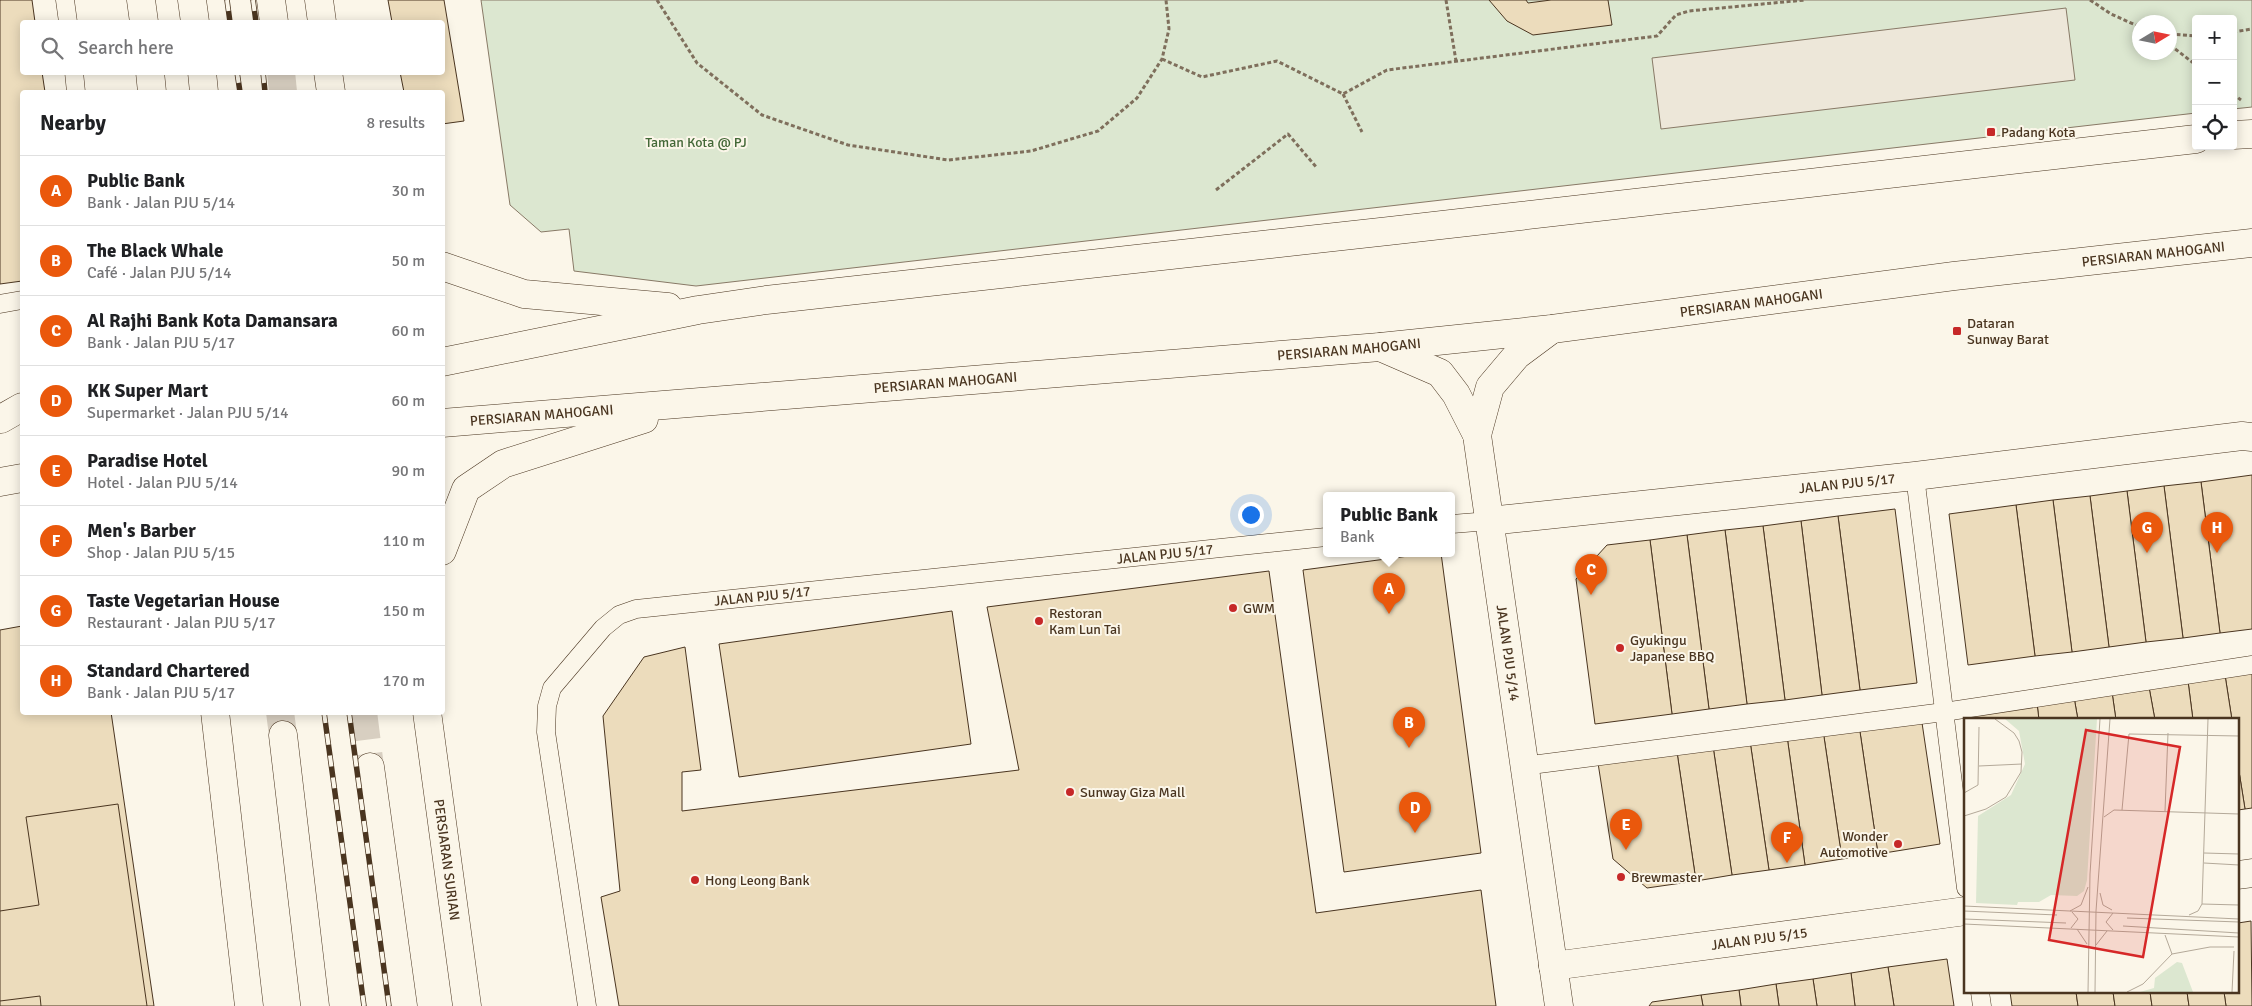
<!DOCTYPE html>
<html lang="en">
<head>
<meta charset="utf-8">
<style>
	body { margin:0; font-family:Signika,sans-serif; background:#f2f2f2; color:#202124 }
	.controls { position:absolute; right:15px; top:15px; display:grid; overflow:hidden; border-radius:5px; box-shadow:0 2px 12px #0003 }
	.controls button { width:45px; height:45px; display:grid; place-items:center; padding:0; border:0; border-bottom:1px solid #e0e0e0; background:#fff; color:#202124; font:25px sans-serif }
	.compass { position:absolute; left:2132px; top:15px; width:45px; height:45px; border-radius:50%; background:#fff; box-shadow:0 2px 12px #0003; rotate:80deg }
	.you { position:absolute; left:1250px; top:514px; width:18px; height:18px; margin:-12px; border:4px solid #fff; border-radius:50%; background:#1a73e8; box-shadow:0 0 0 8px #1a73e833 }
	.badge { display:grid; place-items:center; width:32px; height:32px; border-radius:50%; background:#ea580c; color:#fff; font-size:16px; font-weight:700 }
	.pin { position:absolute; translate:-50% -41px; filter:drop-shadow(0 1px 2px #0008) }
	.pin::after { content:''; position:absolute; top:26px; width:18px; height:15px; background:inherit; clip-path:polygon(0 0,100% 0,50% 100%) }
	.popup { position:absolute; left:1323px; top:492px; width:132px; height:65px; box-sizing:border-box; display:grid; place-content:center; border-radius:5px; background:#fff; filter:drop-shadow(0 1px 4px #0005); font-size:16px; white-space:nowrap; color:#757577 }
	.popup b { font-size:19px; color:#202124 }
	.popup::after { content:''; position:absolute; left:50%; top:100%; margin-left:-10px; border:10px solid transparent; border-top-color:#fff }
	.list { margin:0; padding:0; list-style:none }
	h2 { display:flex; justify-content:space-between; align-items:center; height:65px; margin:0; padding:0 20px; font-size:21px }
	h2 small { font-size:16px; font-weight:400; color:#757577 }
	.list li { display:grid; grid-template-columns:32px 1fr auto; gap:15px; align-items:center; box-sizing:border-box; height:70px; padding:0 20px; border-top:1px solid #e0e0e0 }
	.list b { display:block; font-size:19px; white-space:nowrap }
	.list p { margin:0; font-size:16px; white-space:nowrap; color:#757577 }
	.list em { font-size:16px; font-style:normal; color:#757577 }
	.icon { flex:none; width:28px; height:28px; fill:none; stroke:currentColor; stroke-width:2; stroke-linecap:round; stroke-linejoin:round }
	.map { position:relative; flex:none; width:2252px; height:1006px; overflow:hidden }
	.search { position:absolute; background:#fff; box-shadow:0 2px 12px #0003; left:20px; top:20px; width:425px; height:55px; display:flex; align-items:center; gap:12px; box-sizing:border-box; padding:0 18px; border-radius:5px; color:#757577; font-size:19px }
	.panel { position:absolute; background:#fff; box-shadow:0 2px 12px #0003; left:20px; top:90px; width:425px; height:625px; border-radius:5px }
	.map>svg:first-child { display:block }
	.green { fill:#dce7d0; stroke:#887966; fill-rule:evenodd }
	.parking { fill:#ede7d9; stroke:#887966 }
	.building { fill:#ecdcbc; stroke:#4a3520 }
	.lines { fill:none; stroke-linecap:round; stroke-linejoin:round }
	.primary-tunnel { stroke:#d8cfc1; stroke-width:28; stroke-dasharray:28 14; stroke-linecap:butt }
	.lane-casing { stroke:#4a3520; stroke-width:19 }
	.street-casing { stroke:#4a3520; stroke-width:29 }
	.secondary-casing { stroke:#4a3520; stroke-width:29 }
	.primary-casing { stroke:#4a3520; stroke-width:29 }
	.path { stroke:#7f6f5c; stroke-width:3; stroke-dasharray:4 2.5; stroke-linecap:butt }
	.lane { stroke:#fbf6e9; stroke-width:18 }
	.street { stroke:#fbf6e9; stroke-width:28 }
	.secondary { stroke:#fbf6e9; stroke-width:28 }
	.primary { stroke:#fbf6e9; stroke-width:28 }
	.rail-casing { stroke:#4a3520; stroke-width:5.5 }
	.rail { stroke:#fbf6e9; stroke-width:4; stroke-dasharray:11; stroke-linecap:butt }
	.poi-dot { fill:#c62828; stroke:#fbf6e9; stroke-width:2 }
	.labels { text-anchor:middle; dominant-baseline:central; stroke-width:4; stroke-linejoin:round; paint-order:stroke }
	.poi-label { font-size:14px; fill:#4a3520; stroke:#fbf6e9; text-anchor:start }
	.park-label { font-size:14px; fill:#436837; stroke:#fbf6e9 }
	.street-label { font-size:14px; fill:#4a3520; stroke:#fbf6e9 }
	.inset-road { fill:none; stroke:#b4a999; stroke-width:1 }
	.view { fill:#d62828; fill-opacity:0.15; stroke:#d62828; stroke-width:2.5 }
	.inset-edge { fill:none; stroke:#4a3520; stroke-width:2.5 }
</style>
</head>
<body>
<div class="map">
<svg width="2252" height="1006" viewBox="0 0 2252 1006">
	<rect width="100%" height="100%" fill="#fbf6e9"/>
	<!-- green -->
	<path class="green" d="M481,0H2252V107L2233,109V19H2196V113L696,286L574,271L569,229L541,232L510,205ZM2140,22H2170V52H2140Z"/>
	<!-- parking -->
	<path class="parking" d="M2066,8L2075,80L1661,129L1652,58Z"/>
	<!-- building -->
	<g class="building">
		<path d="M0,0H32L35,22H22V72H42L45,92H22V281L0,284Z"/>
		<path d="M388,0H444L464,121L442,124V92H404L400,72H442V22H392Z"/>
		<path d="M1489,0H1526L1528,3L1551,0H1608L1612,25L1533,35L1507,21Z"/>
		<path d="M2252,475V629L2220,633L2201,482Z"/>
		<path d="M2201,482L2220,633L2183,638L2164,486Z"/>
		<path d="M2164,486L2183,638L2146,642L2127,491Z"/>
		<path d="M2127,491L2146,642L2109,647L2090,496Z"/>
		<path d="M2090,496L2109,647L2072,652L2053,500Z"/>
		<path d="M2053,500L2072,652L2035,656L2016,505Z"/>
		<path d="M2016,505L2035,656L1968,665L1949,514Z"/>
		<path d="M1895,509L1917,683L1860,690L1838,516Z"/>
		<path d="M1838,516L1860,690L1822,695L1801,521Z"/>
		<path d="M1801,521L1822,695L1785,700L1763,526Z"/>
		<path d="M1763,526L1785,700L1747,704L1725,530Z"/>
		<path d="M1725,530L1747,704L1709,709L1687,535Z"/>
		<path d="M1687,535L1709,709L1672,714L1650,540Z"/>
		<path d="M1650,540L1672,714L1595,724L1576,579L1607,545Z"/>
		<path d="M1431,553H1441L1481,853L1344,872L1303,570Z"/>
		<path d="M1269,571L1316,913L1481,890L1496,1006H619L601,897L620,891L603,716L644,657L685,647L701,770L682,772V811L1019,770L987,607Z"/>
		<path d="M952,611L971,744L739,777L719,644Z"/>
		<path d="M22,626V712H111L154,1006H0V630Z"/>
		<path d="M2252,671V808L2245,809L2238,765V720H2232L2225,675Z"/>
		<path d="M2225,675L2232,720H2193L2188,681Z"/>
		<path d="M2188,681L2193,720H2155L2149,687Z"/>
		<path d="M2149,687L2155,720H2116L2112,692Z"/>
		<path d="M2112,692L2116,720H2078L2074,697Z"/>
		<path d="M2074,697L2078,720H2039L2037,703Z"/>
		<path d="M2037,703L2039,720H1974L1973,713Z"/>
		<path d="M1921,716L1940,844L1878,854L1859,725Z"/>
		<path d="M1859,725L1878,854L1842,859L1823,730Z"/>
		<path d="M1823,730L1842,859L1805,865L1787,736Z"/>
		<path d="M1787,736L1805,865L1769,870L1750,741Z"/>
		<path d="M1750,741L1769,870L1732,875L1713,746Z"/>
		<path d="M1713,746L1732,875L1696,881L1677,752Z"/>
		<path d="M1677,752L1696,881L1647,888L1613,859L1598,763Z"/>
		<path d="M2238,765L2245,809L2238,810Z"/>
		<path d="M118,804L147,1006H41L40,996L0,1001V911L39,905L26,817Z"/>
		<path d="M2251,921L2252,1006H2226L2224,992H2238V923Z"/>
		<path d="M1947,959L1954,1006H1894L1888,967Z"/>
		<path d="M1888,967L1894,1006H1855L1851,973Z"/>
		<path d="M1851,973L1855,1006H1817L1813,979Z"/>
		<path d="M1813,979L1817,1006H1779L1776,984Z"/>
		<path d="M1776,984L1779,1006H1741L1739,990Z"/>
		<path d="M1739,990L1741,1006H1703L1701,995Z"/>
		<path d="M2010,992H2076L2078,1006H2012Z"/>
		<path d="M2076,992H2113L2115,1006H2078Z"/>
		<path d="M2113,992H2150L2152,1006H2115Z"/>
		<path d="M2150,992H2187L2189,1006H2152Z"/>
		<path d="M2187,992H2224L2226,1006H2189Z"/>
		<path d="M1701,995L1703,1006H1649L1652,1002Z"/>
	</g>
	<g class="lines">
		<!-- primary-tunnel -->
		<g class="primary-tunnel">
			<path d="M281,72L283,92"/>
			<path d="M280,712L283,735"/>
			<path d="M363,712L370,767"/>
		</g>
		<!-- lane casing -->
		<g class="lane-casing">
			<g id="lane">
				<path d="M65,0L68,22"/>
				<path d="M74,72L76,92"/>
				<path d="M0,304L22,300"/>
				<path d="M1915,476L1966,888"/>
				<path d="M1452,524L1489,521"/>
				<path d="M1523,766L1944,712L2252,665"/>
				<path d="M1980,992L1982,1006"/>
				<path id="s1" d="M587,1006L546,732L547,706L552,688L603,628L619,615L636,609L1326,537"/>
			</g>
		</g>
		<!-- street casing -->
		<g class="street-casing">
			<g id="street">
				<path id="s2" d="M1380,347L1440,373L1456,394L1477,435L1559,1006"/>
				<path d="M1477,435L1490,387L1517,355L1552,329"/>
				<path id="s3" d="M1489,521L1915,476L2242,436L2252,437"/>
				<path d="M2238,875L2252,873"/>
				<path id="s4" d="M1553,966L1966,911"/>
			</g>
		</g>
		<!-- secondary casing -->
		<g class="secondary-casing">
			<g id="secondary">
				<path d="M141,0L144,22"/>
				<path d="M319,0L322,22"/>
				<path d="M150,72L152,92"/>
				<path d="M328,72L331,92"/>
				<path d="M2233,135L2252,134"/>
				<path d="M442,266L524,294L668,307"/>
				<path d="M442,362L698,310L766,300C1243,247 1719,195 2196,139"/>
				<path d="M1,419L22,407"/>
				<path id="s5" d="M442,423L1380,347L1552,329L1954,276L2252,243"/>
				<path d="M0,482L22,478"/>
				<path d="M442,551L466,489L503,464L644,419"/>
				<path d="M215,712L249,1006"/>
				<path id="s6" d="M427,712L467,1006"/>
			</g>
		</g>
		<!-- primary casing -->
		<g class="primary-casing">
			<g id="primary">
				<path d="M192,0L195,22"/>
				<path d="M271,0L274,22"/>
				<path d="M202,72L204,92"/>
				<path d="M283,735L315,1006"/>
				<path d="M370,767L403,1006"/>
			</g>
		</g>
		<!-- path -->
		<g class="path">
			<path d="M657,0L697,63L762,115L848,145L948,160L1031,151L1098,131L1137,98L1162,59L1169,29L1166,0"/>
			<path d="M1446,0L1456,61"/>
			<path d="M2090,0L2111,14L2140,27"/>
			<path d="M2233,32L2252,29"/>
			<path d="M2170,34L2196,36"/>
			<path d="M2170,45L2196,65"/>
			<path d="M1162,59L1202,77L1277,61L1343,94L1387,70L1657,36L1676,15L1689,11L1805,0"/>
			<path d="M1343,94L1362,132"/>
			<path d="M2233,94L2241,100"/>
			<path d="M1216,190L1288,134L1317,168"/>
		</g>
		<!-- lane -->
		<use href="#lane" class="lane"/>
		<!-- street -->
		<use href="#street" class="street"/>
		<!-- secondary -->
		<use href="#secondary" class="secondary"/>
		<!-- primary -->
		<use href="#primary" class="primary"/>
		<!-- rail casing -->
		<g class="rail-casing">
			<g id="rail">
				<path d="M227,0L230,22"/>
				<path d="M253,0L256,22"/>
				<path d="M237,72L240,92"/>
				<path d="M263,72L265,92"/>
				<path d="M324,712L364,1006"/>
				<path d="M349,712L389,1006"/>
			</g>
		</g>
		<!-- rail -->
		<use href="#rail" class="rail"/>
	</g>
	<!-- markers -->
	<g class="poi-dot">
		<rect x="1986" y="127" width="10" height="10" rx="2.5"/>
		<rect x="1952" y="326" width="10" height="10" rx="2.5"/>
		<circle cx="1233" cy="608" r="5"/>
		<circle cx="1039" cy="621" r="5"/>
		<circle cx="1620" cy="648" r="5"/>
		<circle cx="1070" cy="792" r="5"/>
		<circle cx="1898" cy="844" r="5"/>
		<circle cx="1621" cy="877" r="5"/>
		<circle cx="695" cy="880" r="5"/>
	</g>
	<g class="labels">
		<!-- poi labels -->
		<g class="poi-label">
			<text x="2001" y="132">Padang Kota</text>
			<text x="1967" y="323">Dataran<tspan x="1967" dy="16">Sunway Barat</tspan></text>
			<text x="1243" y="608">GWM</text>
			<text x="1049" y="613">Restoran<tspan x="1049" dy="16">Kam Lun Tai</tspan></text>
			<text x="1630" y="640">Gyukingu<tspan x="1630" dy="16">Japanese BBQ</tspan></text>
			<text x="1080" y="792">Sunway Giza Mall</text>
			<text x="1888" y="836" text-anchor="end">Wonder<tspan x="1888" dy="16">Automotive</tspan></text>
			<text x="1631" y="877">Brewmaster</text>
			<text x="705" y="880">Hong Leong Bank</text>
		</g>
		<!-- park labels -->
		<g class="park-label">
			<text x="696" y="142">Taman Kota @ PJ</text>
		</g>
		<!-- street labels -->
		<g class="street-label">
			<text stroke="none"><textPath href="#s5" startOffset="1720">PERSIARAN MAHOGANI</textPath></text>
			<text stroke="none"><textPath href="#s5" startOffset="1315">PERSIARAN MAHOGANI</textPath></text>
			<text stroke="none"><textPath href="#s5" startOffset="910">PERSIARAN MAHOGANI</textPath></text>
			<text stroke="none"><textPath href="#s5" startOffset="505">PERSIARAN MAHOGANI</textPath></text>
			<text stroke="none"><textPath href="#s5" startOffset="100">PERSIARAN MAHOGANI</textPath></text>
			<text stroke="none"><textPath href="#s3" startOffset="360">JALAN PJU 5/17</textPath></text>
			<text stroke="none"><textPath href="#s1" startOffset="971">JALAN PJU 5/17</textPath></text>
			<text stroke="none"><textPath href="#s1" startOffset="566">JALAN PJU 5/17</textPath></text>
			<text stroke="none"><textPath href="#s2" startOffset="358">JALAN PJU 5/14</textPath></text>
			<text stroke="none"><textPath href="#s6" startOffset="149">PERSIARAN SURIAN</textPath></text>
			<text stroke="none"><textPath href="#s4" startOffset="208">JALAN PJU 5/15</textPath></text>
		</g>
	</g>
	<!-- overview -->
	<g transform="translate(1964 718)">
		<rect width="275" height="275" fill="#fbf6e9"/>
		<path d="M41,1H133L123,162L120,173L113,178L87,177L75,184H54L53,187L12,185L14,98L47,77L61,46L55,13ZM213,244L218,245L229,274H176L190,270L191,260Z" fill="#dce7d0"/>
		<path class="inset-road" d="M244,1L238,186L275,187M15,48L58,46M0,75L14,67L15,9M158,92L165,16L275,18M201,93L204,15M0,98L22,91L42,79L57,54L58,34L55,23L50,15L31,1M140,99L150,92L275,96M240,135L275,136M240,145L275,147M136,175L139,187L148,192M0,188L275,201M0,193L93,197M106,193L117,187L124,169M149,195L142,204L149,212M225,197L234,193L238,186M163,200L275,204M0,201L102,205M0,206L275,219M159,208L275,215M107,210L114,201L108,194M113,211L123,226M201,217L208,236M132,227L143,213M124,274L126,156L136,1M131,274L132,193L146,1M163,274L179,266L208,236L246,229H270M268,274L270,233"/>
		<path class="view" d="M122,12L216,29L179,239L85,222Z"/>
		<rect width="275" height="275" class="inset-edge"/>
	</g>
</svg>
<div class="controls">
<button>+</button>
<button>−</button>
<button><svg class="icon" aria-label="locate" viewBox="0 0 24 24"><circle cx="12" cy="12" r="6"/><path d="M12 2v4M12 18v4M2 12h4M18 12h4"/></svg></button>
</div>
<svg class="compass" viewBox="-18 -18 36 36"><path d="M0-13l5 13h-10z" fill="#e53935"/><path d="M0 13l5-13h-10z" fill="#757577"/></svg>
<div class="you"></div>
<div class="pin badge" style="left:1389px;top:614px">A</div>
<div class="popup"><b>Public Bank</b>Bank</div>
<div class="pin badge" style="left:1409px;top:748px">B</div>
<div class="pin badge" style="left:1591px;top:595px">C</div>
<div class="pin badge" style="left:1415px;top:833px">D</div>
<div class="pin badge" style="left:1626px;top:850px">E</div>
<div class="pin badge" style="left:1787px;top:863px">F</div>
<div class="pin badge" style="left:2147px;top:553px">G</div>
<div class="pin badge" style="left:2217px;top:553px">H</div>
<div class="search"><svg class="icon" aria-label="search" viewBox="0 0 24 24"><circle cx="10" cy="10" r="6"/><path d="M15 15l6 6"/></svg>Search here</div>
<section class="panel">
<h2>Nearby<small>8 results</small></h2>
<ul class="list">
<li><span class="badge">A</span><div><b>Public Bank</b><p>Bank · Jalan PJU 5/14</p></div><em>30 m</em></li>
<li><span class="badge">B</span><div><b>The Black Whale</b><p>Café · Jalan PJU 5/14</p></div><em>50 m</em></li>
<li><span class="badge">C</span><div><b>Al Rajhi Bank Kota Damansara</b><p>Bank · Jalan PJU 5/17</p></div><em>60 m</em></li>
<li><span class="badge">D</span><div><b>KK Super Mart</b><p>Supermarket · Jalan PJU 5/14</p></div><em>60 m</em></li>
<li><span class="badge">E</span><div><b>Paradise Hotel</b><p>Hotel · Jalan PJU 5/14</p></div><em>90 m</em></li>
<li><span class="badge">F</span><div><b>Men's Barber</b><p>Shop · Jalan PJU 5/15</p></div><em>110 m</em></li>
<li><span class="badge">G</span><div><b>Taste Vegetarian House</b><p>Restaurant · Jalan PJU 5/17</p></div><em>150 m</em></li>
<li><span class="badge">H</span><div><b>Standard Chartered</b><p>Bank · Jalan PJU 5/17</p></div><em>170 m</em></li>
</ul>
</section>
</div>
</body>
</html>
